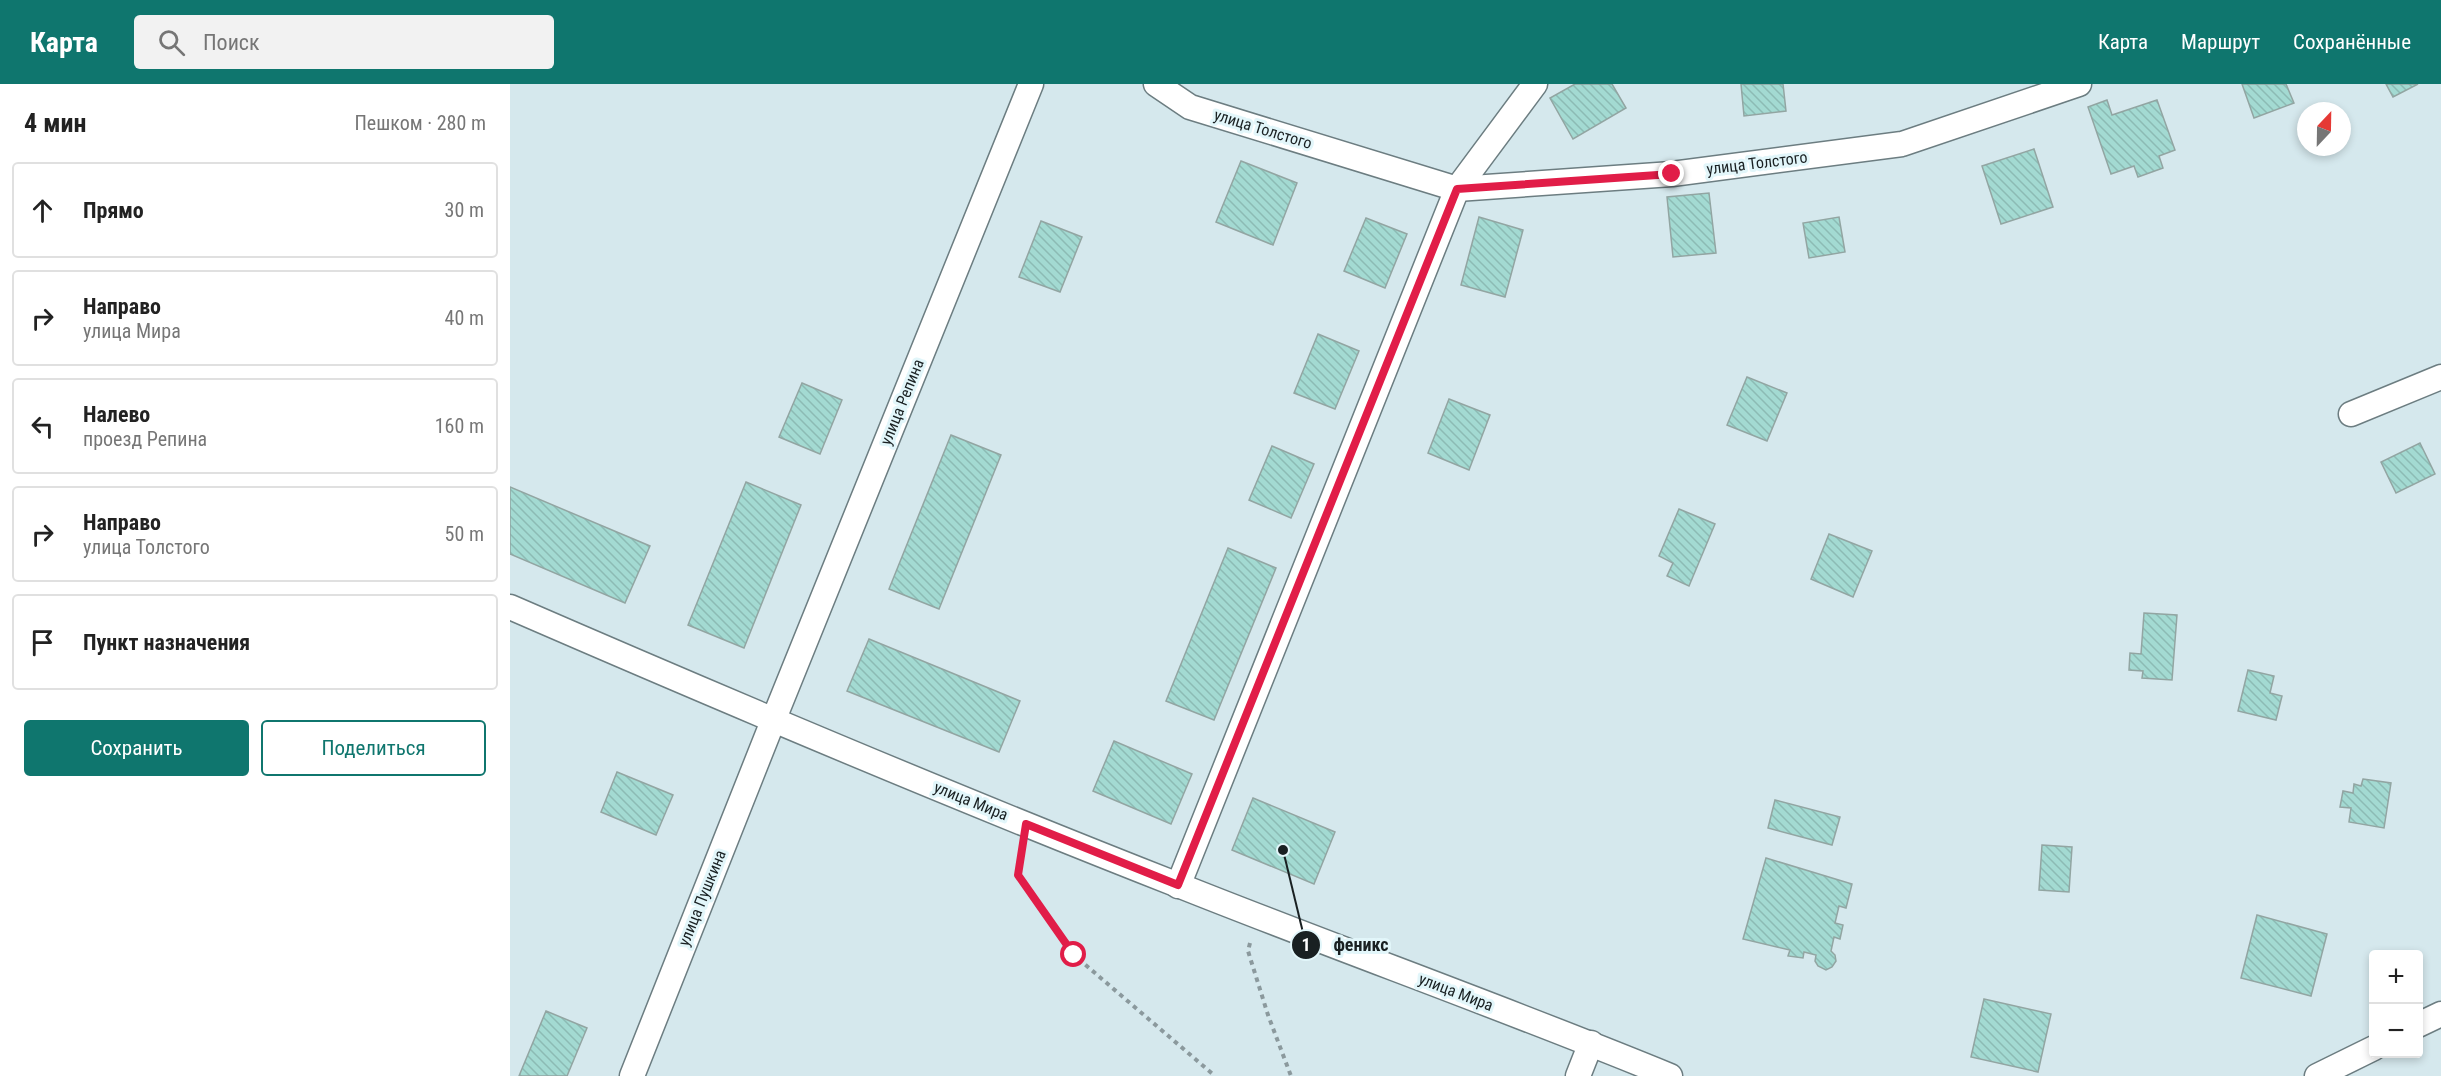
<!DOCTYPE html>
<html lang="ru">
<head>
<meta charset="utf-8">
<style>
	body { margin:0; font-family:"Roboto Condensed",sans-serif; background:#f2f2f2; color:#222 }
	.controls { position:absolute; right:18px; bottom:18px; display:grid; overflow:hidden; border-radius:6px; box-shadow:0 3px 9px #0003 }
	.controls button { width:54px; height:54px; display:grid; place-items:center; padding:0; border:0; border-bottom:2px solid #e0e0e0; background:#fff; color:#222; font:30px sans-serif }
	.compass { position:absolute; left:1787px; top:18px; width:54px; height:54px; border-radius:50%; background:#fff; box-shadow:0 3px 9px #0003; rotate:22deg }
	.stop { position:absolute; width:18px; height:18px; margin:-14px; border:4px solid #e11d48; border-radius:50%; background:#fff }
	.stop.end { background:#e11d48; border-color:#fff; box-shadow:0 2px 6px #0008 }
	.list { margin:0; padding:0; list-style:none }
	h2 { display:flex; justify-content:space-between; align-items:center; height:78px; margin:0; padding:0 24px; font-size:26px }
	h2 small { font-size:20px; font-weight:400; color:#767676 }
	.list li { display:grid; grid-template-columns:39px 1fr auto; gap:18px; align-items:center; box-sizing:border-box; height:96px; margin:0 12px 12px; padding:0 12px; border:2px solid #e0e0e0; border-radius:6px }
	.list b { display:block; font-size:22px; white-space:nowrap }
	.list p { margin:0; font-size:20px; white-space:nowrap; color:#767676 }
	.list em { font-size:20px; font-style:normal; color:#767676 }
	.actions { display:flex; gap:12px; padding:18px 24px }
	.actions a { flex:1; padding:14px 0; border:2px solid #0f766e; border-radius:6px; text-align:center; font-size:21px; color:#0f766e }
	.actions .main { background:#0f766e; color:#fff }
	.icon { flex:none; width:33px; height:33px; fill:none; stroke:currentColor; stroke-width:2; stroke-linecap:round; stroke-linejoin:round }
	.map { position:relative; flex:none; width:1931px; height:992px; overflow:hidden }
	header { display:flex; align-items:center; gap:36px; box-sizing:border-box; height:84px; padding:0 30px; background:#0f766e; color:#fff }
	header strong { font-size:28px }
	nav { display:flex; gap:33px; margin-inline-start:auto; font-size:21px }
	.search { width:420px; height:54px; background:#f2f2f2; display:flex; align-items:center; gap:15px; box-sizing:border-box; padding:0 21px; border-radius:6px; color:#767676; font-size:22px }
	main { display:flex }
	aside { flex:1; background:#fff }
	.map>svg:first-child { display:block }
	.building { fill:url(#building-back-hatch); stroke:#92a5a2; stroke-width:1.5 }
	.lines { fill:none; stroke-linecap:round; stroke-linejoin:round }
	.minor-casing { stroke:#6c7d81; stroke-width:27 }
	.path { stroke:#8b999d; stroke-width:4; stroke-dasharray:4.5 4.5; stroke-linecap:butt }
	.minor { stroke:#fff; stroke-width:24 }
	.route { stroke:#e11d48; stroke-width:8 }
	.labels { text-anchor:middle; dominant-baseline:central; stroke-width:6; stroke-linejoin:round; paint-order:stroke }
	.street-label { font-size:16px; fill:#192022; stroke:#e2f6fa }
	.leader { fill:none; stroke:#192022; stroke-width:2 }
	.callout-dot { fill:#192022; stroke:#e2f6fa; stroke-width:2 }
	.mark-label { font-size:18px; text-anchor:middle; font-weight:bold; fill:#fff }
	.callout-label { font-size:18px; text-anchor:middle; font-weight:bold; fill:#192022; stroke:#e2f6fa; stroke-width:6; stroke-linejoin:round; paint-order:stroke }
</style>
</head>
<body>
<header>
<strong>Карта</strong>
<div class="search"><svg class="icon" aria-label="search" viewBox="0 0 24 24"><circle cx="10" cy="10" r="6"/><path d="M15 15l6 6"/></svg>Поиск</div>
<nav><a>Карта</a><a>Маршрут</a><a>Сохранённые</a></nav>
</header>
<main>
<aside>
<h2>4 мин<small>Пешком · 280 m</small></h2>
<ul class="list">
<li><svg class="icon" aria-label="ahead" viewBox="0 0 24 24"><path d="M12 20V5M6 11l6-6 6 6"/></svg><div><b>Прямо</b></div><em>30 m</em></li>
<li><svg class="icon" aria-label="right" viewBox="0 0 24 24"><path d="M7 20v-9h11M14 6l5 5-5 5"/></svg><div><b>Направо</b><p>улица Мира</p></div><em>40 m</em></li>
<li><svg class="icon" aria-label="left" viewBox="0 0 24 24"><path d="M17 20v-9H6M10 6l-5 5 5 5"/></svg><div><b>Налево</b><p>проезд Репина</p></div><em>160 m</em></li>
<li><svg class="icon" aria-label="right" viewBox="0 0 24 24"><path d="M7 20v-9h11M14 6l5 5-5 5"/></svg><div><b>Направо</b><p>улица Толстого</p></div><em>50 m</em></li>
<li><svg class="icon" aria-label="arrive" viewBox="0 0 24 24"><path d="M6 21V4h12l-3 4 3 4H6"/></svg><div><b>Пункт назначения</b></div></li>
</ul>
<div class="actions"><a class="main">Сохранить</a><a>Поделиться</a></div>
</aside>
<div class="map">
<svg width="1931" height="992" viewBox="0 0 1931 992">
	<defs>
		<pattern id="building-back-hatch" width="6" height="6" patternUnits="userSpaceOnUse" patternTransform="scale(1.5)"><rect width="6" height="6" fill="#a3dad2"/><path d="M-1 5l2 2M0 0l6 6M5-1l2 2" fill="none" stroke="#8cbbb4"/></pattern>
	</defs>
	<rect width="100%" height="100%" fill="#d5e8ed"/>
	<!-- building -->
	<g class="building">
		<path d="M1065,0H1102L1116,24L1063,55L1040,14Z"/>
		<path d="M1231,0H1273L1276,27L1234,32Z"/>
		<path d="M1732,0H1776L1784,19L1744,34Z"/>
		<path d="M1876,0H1908L1883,13Z"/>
		<path d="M1597,16L1602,31L1647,16L1665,66L1649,72L1653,84L1628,93L1624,82L1601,90L1578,23Z"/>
		<path d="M1524,65L1543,123L1491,140L1472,82Z"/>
		<path d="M731,77L787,99L763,161L706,138Z"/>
		<path d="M1199,109L1206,169L1163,173L1157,113Z"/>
		<path d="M969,133L1013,146L995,213L951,201Z"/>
		<path d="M1329,133L1335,168L1299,174L1293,139Z"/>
		<path d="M856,134L897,150L875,204L834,187Z"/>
		<path d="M531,137L572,153L550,208L509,193Z"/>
		<path d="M808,250L849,267L825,325L784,309Z"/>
		<path d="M1237,293L1277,309L1257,357L1217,341Z"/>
		<path d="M292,299L332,316L310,370L269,353Z"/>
		<path d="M939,315L980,331L959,386L918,369Z"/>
		<path d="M441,351L491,371L429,525L379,505Z"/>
		<path d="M1910,359L1925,390L1886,409L1871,378Z"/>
		<path d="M762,362L804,380L781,434L739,416Z"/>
		<path d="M236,398L291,421L234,564L178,541Z"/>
		<path d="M0,403L140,462L115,519L0,470Z"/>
		<path d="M1169,425L1205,440L1179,502L1157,492L1163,479L1149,472Z"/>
		<path d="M1319,450L1362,467L1343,513L1301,495Z"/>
		<path d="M718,464L766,484L704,636L656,617Z"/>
		<path d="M1634,529L1667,531L1662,596L1632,594L1633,587L1619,586L1620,569L1631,570Z"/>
		<path d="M359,555L510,617L489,668L337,607Z"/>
		<path d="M1738,586L1764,592L1760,609L1772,612L1766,636L1728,627Z"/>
		<path d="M604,657L682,690L661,740L583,707Z"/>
		<path d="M107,688L163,711L146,751L91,728Z"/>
		<path d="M1853,695L1881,699L1874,744L1839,738L1841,724L1830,723L1833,707L1843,709L1844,700L1851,702Z"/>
		<path d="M743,714L825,748L804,800L722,766Z"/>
		<path d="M1265,716L1330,733L1322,761L1258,744Z"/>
		<path d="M1532,761L1562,763L1559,808L1529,806Z"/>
		<path d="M1256,774L1342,800L1336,824L1329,822L1325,839L1333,841L1330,855L1324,853L1321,867L1325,871L1326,877L1322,883L1316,886L1308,882L1305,877L1306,871L1294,868L1293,874L1278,872L1280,866L1233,855Z"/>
		<path d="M1747,831L1817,850L1801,912L1731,894Z"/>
		<path d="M1474,915L1541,930L1528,988L1461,973Z"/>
		<path d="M36,927L77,944L57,992H9Z"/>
	</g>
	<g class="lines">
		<!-- minor casing -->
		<g class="minor-casing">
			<g id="minor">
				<path d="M646,0L680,23L947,105L1162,90L1392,60L1569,0"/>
				<path d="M1841,330L1931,293"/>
				<path d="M0,523C221,619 443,713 668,801C831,866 997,925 1160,992"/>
				<path d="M668,802L947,105L1025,0"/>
				<path d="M1908,941L1931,930"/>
				<path d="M122,992L263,637L521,0"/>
				<path d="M1068,992L1081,959"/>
				<path d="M1807,992L1864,964"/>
			</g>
		</g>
		<!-- path -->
		<g class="path">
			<path d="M512,769L508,791L564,871L705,992"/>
			<path d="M740,859L738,867L758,931L781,992"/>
		</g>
		<!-- minor -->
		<use href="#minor" class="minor"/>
	</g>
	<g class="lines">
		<!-- route -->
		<path class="route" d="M564,871L508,791L516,740L668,801L947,105L1162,90"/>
	</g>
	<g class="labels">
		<!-- street labels -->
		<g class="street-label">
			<text transform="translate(753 45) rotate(17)">улица Толстого</text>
			<text transform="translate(1247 79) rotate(-7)">улица Толстого</text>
			<text transform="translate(392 318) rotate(-68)">улица Репина</text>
			<text transform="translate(461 717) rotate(22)">улица Мира</text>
			<text transform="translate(192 814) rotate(-68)">улица Пушкина</text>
			<text transform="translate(946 908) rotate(21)">улица Мира</text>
		</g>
	</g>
	<!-- callouts -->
	<path class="leader" d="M773 766L796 861"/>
	<g class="callout-dot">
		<circle cx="773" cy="766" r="6"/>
		<circle cx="796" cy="861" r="15"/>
	</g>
	<g class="mark-label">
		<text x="796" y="867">1</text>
	</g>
	<g class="callout-label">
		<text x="851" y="867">феникс</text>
	</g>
</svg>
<div class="controls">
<button>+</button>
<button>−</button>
</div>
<svg class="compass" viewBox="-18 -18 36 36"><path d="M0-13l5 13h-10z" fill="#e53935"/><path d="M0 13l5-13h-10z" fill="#767676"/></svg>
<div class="stop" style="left:564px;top:871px"></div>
<div class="stop end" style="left:1162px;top:90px"></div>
</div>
</main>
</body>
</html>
